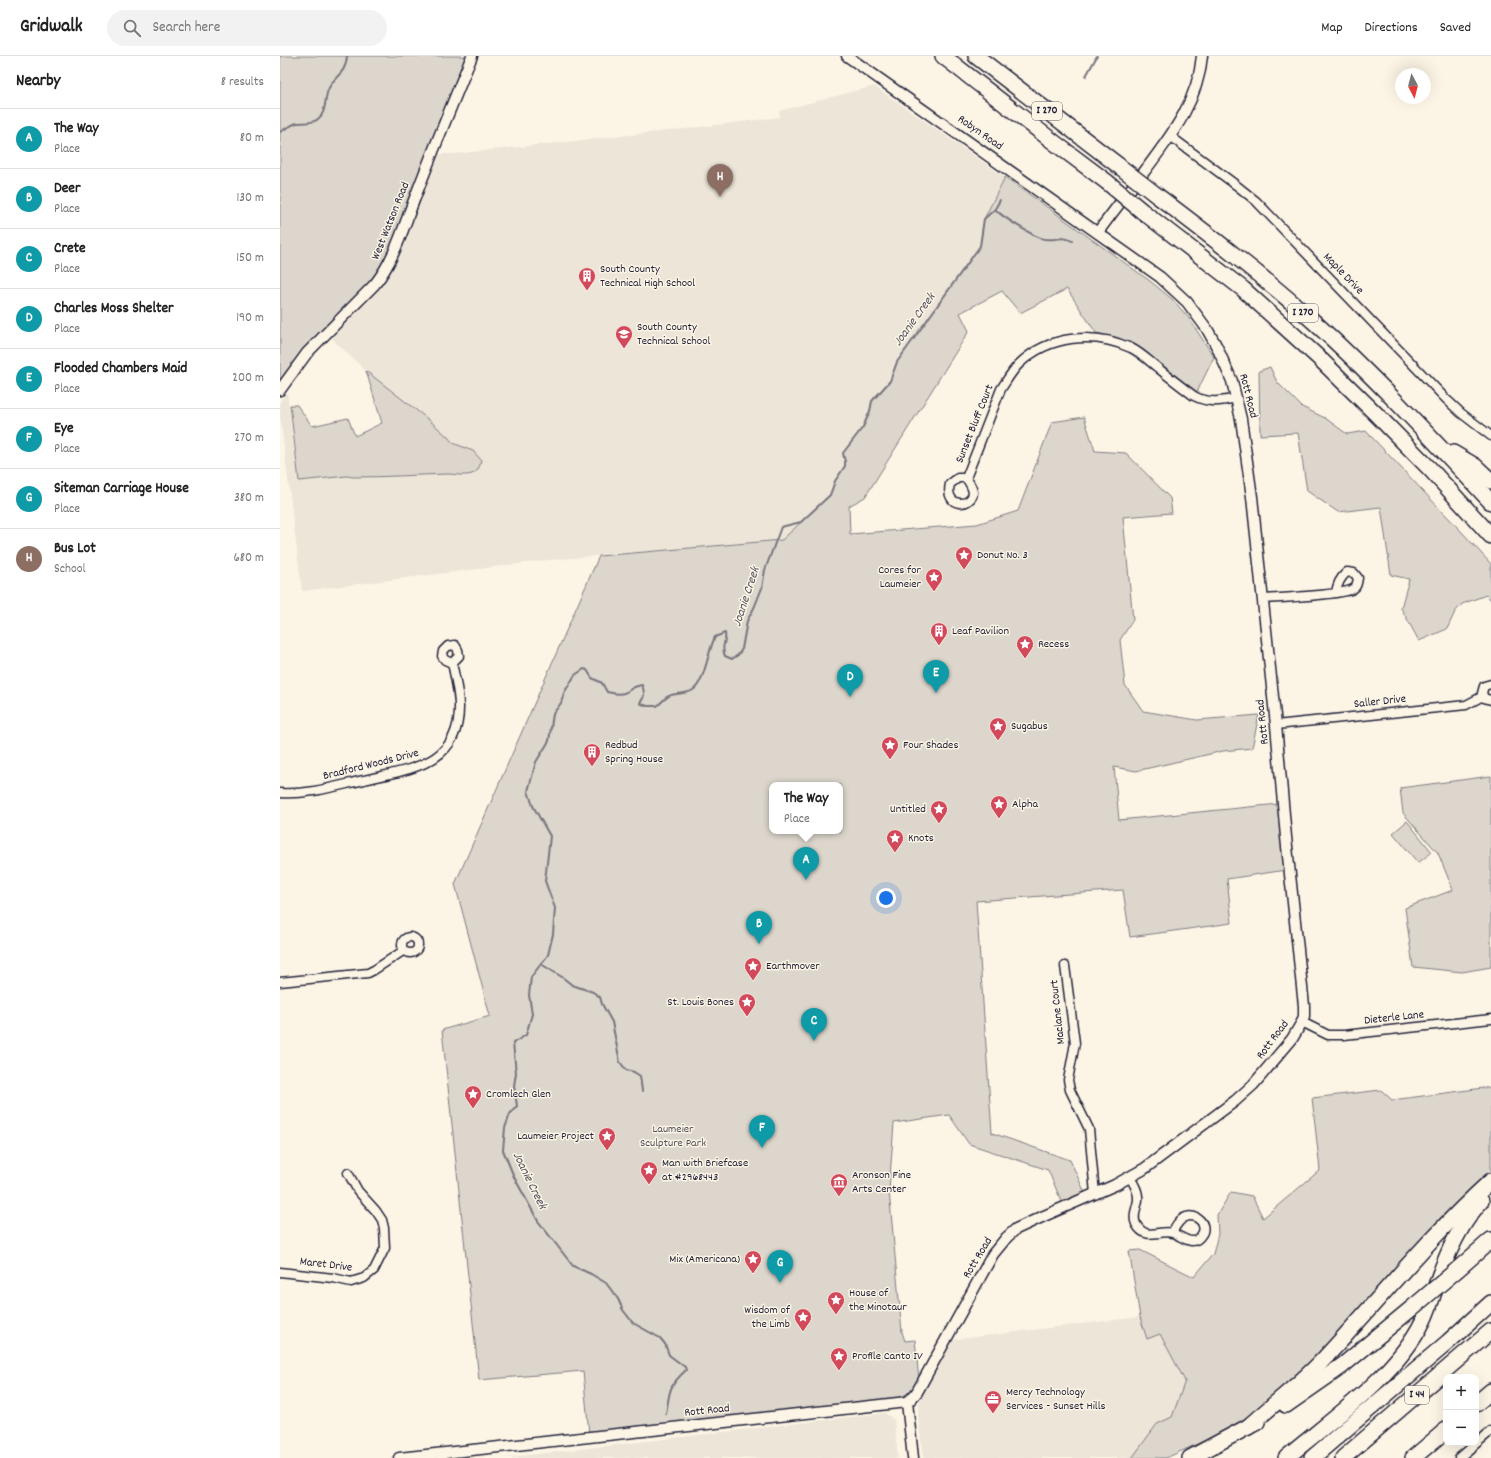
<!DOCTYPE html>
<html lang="en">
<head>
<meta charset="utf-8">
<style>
	body { margin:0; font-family:Dekko,sans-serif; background:#f2f2f2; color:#222 }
	.controls { position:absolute; right:12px; bottom:12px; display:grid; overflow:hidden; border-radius:8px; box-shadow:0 4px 16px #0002 }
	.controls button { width:36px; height:36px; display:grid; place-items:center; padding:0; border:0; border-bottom:1px solid #e0e0e0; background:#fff; color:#222; font:20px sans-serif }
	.compass { position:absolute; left:1115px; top:12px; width:36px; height:36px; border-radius:50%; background:#fff; box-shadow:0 4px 16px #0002; rotate:173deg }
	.you { position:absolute; left:606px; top:842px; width:14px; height:14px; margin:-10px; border:3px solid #fff; border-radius:50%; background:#1a73e8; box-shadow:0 0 0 6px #1a73e833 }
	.badge { display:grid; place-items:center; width:26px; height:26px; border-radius:50%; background:#0b8043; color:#fff; font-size:13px; font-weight:700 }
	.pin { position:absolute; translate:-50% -33px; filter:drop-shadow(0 1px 2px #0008) }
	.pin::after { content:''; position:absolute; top:21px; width:14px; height:12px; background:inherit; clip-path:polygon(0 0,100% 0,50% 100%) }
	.popup { position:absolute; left:489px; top:726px; width:74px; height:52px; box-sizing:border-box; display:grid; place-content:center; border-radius:8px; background:#fff; filter:drop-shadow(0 1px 3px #0005); font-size:13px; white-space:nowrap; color:#767676 }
	.popup b { font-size:15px; color:#222 }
	.popup::after { content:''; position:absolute; left:50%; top:100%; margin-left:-8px; border:8px solid transparent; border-top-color:#fff }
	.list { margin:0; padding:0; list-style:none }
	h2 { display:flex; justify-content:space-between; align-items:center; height:52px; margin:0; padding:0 16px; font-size:17px }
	h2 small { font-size:13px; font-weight:400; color:#767676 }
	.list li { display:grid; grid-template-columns:26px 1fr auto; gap:12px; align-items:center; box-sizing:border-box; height:60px; padding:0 16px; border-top:1px solid #e0e0e0 }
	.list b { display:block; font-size:15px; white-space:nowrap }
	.list p { margin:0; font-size:13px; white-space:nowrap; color:#767676 }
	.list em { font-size:13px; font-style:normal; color:#767676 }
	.icon { flex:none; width:22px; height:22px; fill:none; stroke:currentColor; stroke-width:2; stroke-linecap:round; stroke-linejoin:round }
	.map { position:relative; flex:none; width:1211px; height:1402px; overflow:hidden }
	header { display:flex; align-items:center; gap:24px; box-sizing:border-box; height:56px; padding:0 20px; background:#fff; border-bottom:1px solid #e0e0e0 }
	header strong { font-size:19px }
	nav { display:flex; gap:22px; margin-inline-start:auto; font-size:14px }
	.search { width:280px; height:36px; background:#f2f2f2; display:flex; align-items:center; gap:10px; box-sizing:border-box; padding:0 14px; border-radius:22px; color:#767676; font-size:15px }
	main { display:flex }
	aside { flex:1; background:#fff }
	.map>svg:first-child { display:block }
	.built { fill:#ece5d8 }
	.green { fill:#dcd6cc; stroke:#7f7c84; fill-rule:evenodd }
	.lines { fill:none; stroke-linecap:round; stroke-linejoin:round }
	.stream { stroke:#78757e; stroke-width:2 }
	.minor-casing { stroke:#22223b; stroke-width:11 }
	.tertiary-casing { stroke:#22223b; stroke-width:13 }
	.motorway-casing { stroke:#22223b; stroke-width:18 }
	.minor { stroke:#fcf5e5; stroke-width:8 }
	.tertiary { stroke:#fcf5e5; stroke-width:10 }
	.motorway { stroke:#fcf5e5; stroke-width:15 }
	.motorway-bridge-casing { stroke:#22223b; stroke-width:18; stroke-linecap:butt }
	.motorway-bridge { stroke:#fcf5e5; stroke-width:15 }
	.labels { text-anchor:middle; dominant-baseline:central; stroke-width:3; stroke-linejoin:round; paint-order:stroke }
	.shield { fill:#fcf5e5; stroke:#63616e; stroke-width:1 }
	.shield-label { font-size:11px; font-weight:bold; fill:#22223b }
	.street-label { font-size:12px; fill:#22223b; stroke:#fcf5e5 }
	.poi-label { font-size:12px; fill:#22223b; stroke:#fcf5e5; text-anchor:start }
	.park-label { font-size:12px; fill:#504f5f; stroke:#fcf5e5 }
	.water-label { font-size:13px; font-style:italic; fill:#545362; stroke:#fcf5e5 }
</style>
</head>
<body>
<header>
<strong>Gridwalk</strong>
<div class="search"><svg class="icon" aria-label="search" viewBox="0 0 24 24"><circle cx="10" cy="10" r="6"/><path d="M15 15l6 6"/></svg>Search here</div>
<nav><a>Map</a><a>Directions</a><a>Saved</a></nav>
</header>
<main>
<aside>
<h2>Nearby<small>8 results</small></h2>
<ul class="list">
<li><span class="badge" style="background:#0f9aa8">A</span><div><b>The Way</b><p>Place</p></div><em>80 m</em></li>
<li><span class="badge" style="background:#0f9aa8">B</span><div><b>Deer</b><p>Place</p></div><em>130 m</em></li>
<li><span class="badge" style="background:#0f9aa8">C</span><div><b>Crete</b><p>Place</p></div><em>150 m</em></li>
<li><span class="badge" style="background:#0f9aa8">D</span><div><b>Charles Moss Shelter</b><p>Place</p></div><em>190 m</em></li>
<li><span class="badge" style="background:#0f9aa8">E</span><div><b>Flooded Chambers Maid</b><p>Place</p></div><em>200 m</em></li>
<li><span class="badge" style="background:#0f9aa8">F</span><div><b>Eye</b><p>Place</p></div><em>270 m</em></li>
<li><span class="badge" style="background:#0f9aa8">G</span><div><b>Siteman Carriage House</b><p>Place</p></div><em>380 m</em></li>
<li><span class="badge" style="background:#8d6e63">H</span><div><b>Bus Lot</b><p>School</p></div><em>680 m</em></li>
</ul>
</aside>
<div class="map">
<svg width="1211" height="1402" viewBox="0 0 1211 1402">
	<rect width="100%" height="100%" fill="#fcf5e5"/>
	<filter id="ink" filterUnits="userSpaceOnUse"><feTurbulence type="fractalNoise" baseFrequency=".025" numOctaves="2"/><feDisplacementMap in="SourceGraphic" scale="8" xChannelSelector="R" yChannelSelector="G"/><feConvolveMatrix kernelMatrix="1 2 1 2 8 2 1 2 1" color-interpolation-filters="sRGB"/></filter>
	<g filter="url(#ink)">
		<!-- built -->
		<g class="built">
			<path d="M594,30L725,121L704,163L700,190L617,305L610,325L592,345L590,355L583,371L563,397L565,405V410L555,425L550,439L502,484L269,504L22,535L0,359V346L7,336L19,425L67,420L81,421L168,418L190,419L182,391L173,387L167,380L149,364L86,315L49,280L157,98H174L396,74L500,61L499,55Z"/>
			<path d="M860,1261L867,1282L880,1278L905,1325L892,1361L877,1368L852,1402H643L638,1359L639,1349L642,1337L670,1284Z"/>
			<path d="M605,1357L614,1364L618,1402H224Z"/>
		</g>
		<!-- green -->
		<g class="green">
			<path d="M0,0H192L108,209L2,332L0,324Z"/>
			<path d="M725,121L870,225L892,243L908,261L934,301L917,336L859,291L836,281L816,277L787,233L740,257L722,235L680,257L689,275L585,441L569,450L570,478L697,468L738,455L772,366L804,361L815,395L846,397L890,442L892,457L843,461L853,564L840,584L845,629L863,655L917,664L979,659L972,692L943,695L856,715L834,711L839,764L999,748L1006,814L947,823L952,867L850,881L843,834L696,845L712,1077L790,1104L806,1139L783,1149L768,1114L689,1088L669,1059L614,1067L609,1135L622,1276L625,1285L635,1284L639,1324C628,1340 624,1341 605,1344L309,1378L303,1315L199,1324L162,974L210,960L175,828L319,500L502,484L550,439L555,425L565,410V405L564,402L563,397L583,371L590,355L592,345L610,325L617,306L700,190L704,163ZM492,729H560V775H492Z"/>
			<path d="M990,311L997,326L1022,351L1045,362L1067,378L1086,375L1181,475L1211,508V544L1206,539L1182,548L1175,556L1167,573L1139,585L1121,552L1129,523L1111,519L1101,451L1058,456L1027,435L1018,377L980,379L979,315Z"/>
			<path d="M86,315L149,364L167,380L173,387L193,395L201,404C200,409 199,414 194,417C187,421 175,418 167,418C136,419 105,421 73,421L67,420L19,425L10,349H17L32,370L68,362L75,380L102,367Z"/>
			<path d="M1211,720V911L1182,916L1133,911L1125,852L1173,834L1158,797L1123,757L1120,732Z"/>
			<path d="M1127,765L1152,796L1138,807L1113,777Z"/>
			<path d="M1211,1031V1120L1154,1170L1020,1320L990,1345L960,1366L926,1384L886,1402H852L877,1368L892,1361L905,1325L880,1278L867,1283L860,1261L849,1195L860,1194L914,1221L933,1198L938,1178L937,1159L951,1136L972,1140L983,1162L1040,1114L1032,1042L1101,1034L1112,1044Z"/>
		</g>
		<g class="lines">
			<!-- stream -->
			<g class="stream">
				<path d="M806,20L817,0"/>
				<path d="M0,76C5,73 11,69 17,67C24,66 32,68 38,63C47,56 44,44 48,34C54,19 66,19 67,0"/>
				<path d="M715,153C721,160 757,183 765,183C778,185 778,179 793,185"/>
				<path d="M261,908L282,921L292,929L313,936L320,941L322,948L332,966L340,1006L346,1014L354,1016L360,1020L362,1035"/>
				<path d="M386,1358C390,1334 388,1331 406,1314L405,1311L389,1299L385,1288L380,1282L353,1267L343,1254L338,1243L326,1227L311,1218L293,1210L258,1165L234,1121L223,1094L225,1072L230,1058L237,1050L234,1030L236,1017L233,987L246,979L252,958L249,939L251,921L268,899L273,878L275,852L265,825L270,780L253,750L248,735L256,706L269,685L273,658L281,647L284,637L295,619L304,613L307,614L312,622L322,627L327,636C332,637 338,639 344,637C352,634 350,631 362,629C365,637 365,641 360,647L367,650H377C381,647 385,642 389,640C396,636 406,639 413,634C425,626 428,594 435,581L445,577C447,586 440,590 445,600L452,603L458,599L462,593L467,565L474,552L482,532L485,514L501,471L521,466L550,439L555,425L565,410V405L564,402L563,397L583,371L590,355L592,345L610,325L617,306L700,190L704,163L715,153L720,144"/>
			</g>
			<!-- minor casing -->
			<g class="minor-casing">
				<g id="minor">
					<path d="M890,80L956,129L976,145L1166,343L1181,357L1211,380"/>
					<path d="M686,422H678L670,428C664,453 693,451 693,436C692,431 689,426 686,422L721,333C727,324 732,315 739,308C769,279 814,275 851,292C861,297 869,305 878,312C890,322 902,331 914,340C929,348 942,345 957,342"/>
					<path d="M983,543C998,542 1063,539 1073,533C1077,531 1077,527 1078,522L1074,517L1067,516C1060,522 1057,528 1056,537"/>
					<path d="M175,589L178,594L179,600L172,607L165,604L162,600L163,595L168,590Z"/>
					<path d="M1211,628L1204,630L1202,637L1204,642L1211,644"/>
					<path d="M996,669L1186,649L1203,640"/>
					<path d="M0,737C29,739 56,730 84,724C130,713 180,709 179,650C179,636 175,621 172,607"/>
					<circle cx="130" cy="889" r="8"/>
					<path d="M785,910L795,987L788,1024L790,1034L809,1073L815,1138"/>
					<path d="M0,926L88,917L94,914L123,895"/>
					<path d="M1022,966L1048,979H1064L1211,963"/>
					<path d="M850,1121C854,1128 859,1136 858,1144C857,1152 852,1160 856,1168C866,1186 880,1173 892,1177C903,1180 913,1193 922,1178C928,1168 916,1157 906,1161C899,1163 895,1171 892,1177"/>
					<path d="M0,1216L53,1222L71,1226L84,1222L94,1214L105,1192L104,1172L102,1164L96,1155L78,1135L68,1117"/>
					<path d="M1179,1402L1211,1375"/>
				</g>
			</g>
			<!-- tertiary casing -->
			<g class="tertiary-casing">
				<g id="tertiary">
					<path d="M818,176C833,156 848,136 864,116C891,80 918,46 922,0"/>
					<path d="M0,334L27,297L95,228C115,203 124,169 136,139C154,92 173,46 192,0"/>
					<path d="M627,1346L633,1402"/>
					<path d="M119,1402L627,1346L631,1343L637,1336L713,1198L727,1181L736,1173L764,1160L835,1129L864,1113L955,1045L973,1029L1012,983L1022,966L1024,960V950L1006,781L996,669L972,441L961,363L952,325L937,291L927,273L907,246L880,221L567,0"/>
				</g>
			</g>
			<!-- motorway casing -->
			<g class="motorway-casing">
				<g id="motorway">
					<path d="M663,0L775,87L827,126"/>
					<path d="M696,0L839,110"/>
					<path d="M875,138C929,179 983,220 1033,265C1096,322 1153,384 1211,446"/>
					<path d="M862,155L963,233L1039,302L1095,357L1151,414L1211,480"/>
					<path d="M1173,397L1195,410L1211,425"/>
					<path d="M1178,1213L1211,1184"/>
					<path d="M1196,1348L1211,1335"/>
					<path d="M1006,1349L1062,1310L1132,1252"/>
					<path d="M968,1371C992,1349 1018,1330 1041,1306C1097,1246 1149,1181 1211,1125"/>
					<path d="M910,1402L977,1366"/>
					<path d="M1006,1402C1052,1363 1116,1320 1143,1265C1151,1249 1155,1230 1162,1213C1171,1189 1184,1164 1201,1145"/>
					<path d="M1032,1402L1168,1286L1211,1247"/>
					<path d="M1063,1402L1211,1275"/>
					<path d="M1133,1402L1166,1374"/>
				</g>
			</g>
			<!-- minor -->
			<use href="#minor" class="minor"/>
			<!-- tertiary -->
			<use href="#tertiary" class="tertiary"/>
			<!-- motorway -->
			<use href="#motorway" class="motorway"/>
			<!-- motorway-bridge casing -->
			<g class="motorway-bridge-casing">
				<g id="motorway-bridge">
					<path d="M839,110L875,138"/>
					<path d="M827,126L862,155"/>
					<path d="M1132,1252L1178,1213"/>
				</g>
			</g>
			<!-- motorway-bridge -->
			<use href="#motorway-bridge" class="motorway-bridge"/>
		</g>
	</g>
	<!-- icons -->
	<defs>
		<g id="building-pin" transform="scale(0.9)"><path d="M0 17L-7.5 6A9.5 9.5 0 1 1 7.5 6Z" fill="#d1495b" stroke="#fcf5e5"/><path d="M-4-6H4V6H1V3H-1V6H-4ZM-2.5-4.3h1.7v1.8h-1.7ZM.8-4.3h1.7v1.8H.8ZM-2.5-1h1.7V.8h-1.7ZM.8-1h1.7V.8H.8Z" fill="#fff"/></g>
		<g id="school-pin" transform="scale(0.9)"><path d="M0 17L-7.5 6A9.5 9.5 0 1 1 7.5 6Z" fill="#d1495b" stroke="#fcf5e5"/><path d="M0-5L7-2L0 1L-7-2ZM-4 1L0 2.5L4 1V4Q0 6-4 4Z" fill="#fff"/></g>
		<g id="sight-pin" transform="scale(0.9)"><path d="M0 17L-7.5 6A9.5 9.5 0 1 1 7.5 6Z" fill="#d1495b" stroke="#fcf5e5"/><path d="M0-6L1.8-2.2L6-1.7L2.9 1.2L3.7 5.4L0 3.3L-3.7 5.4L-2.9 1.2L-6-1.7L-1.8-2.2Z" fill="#fff"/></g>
		<g id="museum-pin" transform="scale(0.9)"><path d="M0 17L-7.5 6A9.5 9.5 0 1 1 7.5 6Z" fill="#d1495b" stroke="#fcf5e5"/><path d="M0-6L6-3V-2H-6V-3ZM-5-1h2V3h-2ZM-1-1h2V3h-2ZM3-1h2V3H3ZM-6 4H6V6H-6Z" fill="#fff"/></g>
		<g id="office-pin" transform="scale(0.9)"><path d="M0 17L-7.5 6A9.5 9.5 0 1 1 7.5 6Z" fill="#d1495b" stroke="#fcf5e5"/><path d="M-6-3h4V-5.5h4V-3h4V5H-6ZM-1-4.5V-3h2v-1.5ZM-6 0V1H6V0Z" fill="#fff"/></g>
	</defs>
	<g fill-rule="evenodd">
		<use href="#building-pin" x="307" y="220"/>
		<use href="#school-pin" x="344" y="278"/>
		<use href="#sight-pin" x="684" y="499"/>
		<use href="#sight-pin" x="654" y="521"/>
		<use href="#building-pin" x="659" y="575"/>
		<use href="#sight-pin" x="745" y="588"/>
		<use href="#sight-pin" x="718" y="670"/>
		<use href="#sight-pin" x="610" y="689"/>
		<use href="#building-pin" x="312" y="696"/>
		<use href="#sight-pin" x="719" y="748"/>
		<use href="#sight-pin" x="659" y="753"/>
		<use href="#sight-pin" x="615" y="782"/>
		<use href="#sight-pin" x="473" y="910"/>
		<use href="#sight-pin" x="467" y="946"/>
		<use href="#sight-pin" x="193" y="1038"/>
		<use href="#sight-pin" x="327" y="1080"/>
		<use href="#sight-pin" x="369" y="1114"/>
		<use href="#museum-pin" x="559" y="1126"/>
		<use href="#sight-pin" x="473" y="1203"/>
		<use href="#sight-pin" x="556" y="1244"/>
		<use href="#sight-pin" x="523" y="1261"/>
		<use href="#sight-pin" x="559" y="1300"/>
		<use href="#office-pin" x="713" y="1343"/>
	</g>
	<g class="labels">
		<!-- shield labels -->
		<g class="shield">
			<rect x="752" y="46" width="30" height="18" rx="3"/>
			<rect x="1008" y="248" width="30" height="18" rx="3"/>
			<rect x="1125" y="1330" width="24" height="18" rx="3"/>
		</g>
		<g class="shield-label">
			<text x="767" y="55">I 270</text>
			<text x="1023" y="257">I 270</text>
			<text x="1137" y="1339">I 44</text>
		</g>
		<!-- street labels -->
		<g class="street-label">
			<text transform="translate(700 77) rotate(35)">Robyn Road</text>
			<text transform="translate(111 165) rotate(-68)">West Watson Road</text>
			<text transform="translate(1063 218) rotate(46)">Maple Drive</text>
			<text transform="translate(968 340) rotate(76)">Rott Road</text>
			<text transform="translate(695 368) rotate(-68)">Sunset Bluff Court</text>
			<text transform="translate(1100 646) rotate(-6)">Saller Drive</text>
			<text transform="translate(983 666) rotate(-96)">Rott Road</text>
			<text transform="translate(91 709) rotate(-14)">Bradford Woods Drive</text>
			<text transform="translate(778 956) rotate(-96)">Maclane Court</text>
			<text transform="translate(1114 962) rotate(-6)">Dieterle Lane</text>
			<text transform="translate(993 984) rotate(-53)">Rott Road</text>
			<text transform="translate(698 1202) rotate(-59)">Rott Road</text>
			<text transform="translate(46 1209) rotate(7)">Maret Drive</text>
			<text transform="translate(427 1355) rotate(-6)">Rott Road</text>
		</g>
		<!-- poi labels -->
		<g class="poi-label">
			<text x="320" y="213">South County<tspan x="320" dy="14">Technical High School</tspan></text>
			<text x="357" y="271">South County<tspan x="357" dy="14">Technical School</tspan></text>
			<text x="697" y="499">Donut No. 3</text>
			<text x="641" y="514" text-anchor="end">Cores for<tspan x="641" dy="14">Laumeier</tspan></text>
			<text x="672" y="575">Leaf Pavilion</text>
			<text x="758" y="588">Recess</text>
			<text x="731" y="670">Sugabus</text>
			<text x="325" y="689">Redbud<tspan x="325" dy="14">Spring House</tspan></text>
			<text x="623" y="689">Four Shades</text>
			<text x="732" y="748">Alpha</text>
			<text x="646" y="753" text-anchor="end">Untitled</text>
			<text x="628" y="782">Knots</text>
			<text x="486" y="910">Earthmover</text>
			<text x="454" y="946" text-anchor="end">St. Louis Bones</text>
			<text x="206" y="1038">Cromlech Glen</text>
			<text x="314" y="1080" text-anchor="end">Laumeier Project</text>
			<text x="382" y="1107">Man with Briefcase<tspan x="382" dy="14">at #2968443</tspan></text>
			<text x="572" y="1119">Aronson Fine<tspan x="572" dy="14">Arts Center</tspan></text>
			<text x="460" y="1203" text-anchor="end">Mix (Americana)</text>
			<text x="569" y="1237">House of<tspan x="569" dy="14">the Minotaur</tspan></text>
			<text x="510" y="1254" text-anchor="end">Wisdom of<tspan x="510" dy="14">the Limb</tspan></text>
			<text x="572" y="1300">Profile Canto IV</text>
			<text x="726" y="1336">Mercy Technology<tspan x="726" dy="14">Services - Sunset Hills</tspan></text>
		</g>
		<!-- park labels -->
		<g class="park-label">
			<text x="393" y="1073">Laumeier<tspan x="393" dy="14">Sculpture Park</tspan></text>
		</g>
		<!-- water labels -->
		<g class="water-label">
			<text transform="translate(635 264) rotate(-54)">Joanie Creek</text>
			<text transform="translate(467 541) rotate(-72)">Joanie Creek</text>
			<text transform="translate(249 1125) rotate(64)">Joanie Creek</text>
		</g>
	</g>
</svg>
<div class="controls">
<button>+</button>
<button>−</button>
</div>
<svg class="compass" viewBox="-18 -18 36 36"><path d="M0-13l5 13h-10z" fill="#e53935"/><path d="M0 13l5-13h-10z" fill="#767676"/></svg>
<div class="you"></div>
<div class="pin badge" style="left:526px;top:824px;background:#0f9aa8">A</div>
<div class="popup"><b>The Way</b>Place</div>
<div class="pin badge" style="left:479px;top:888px;background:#0f9aa8">B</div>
<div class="pin badge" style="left:534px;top:985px;background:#0f9aa8">C</div>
<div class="pin badge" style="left:570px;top:641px;background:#0f9aa8">D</div>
<div class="pin badge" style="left:656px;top:637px;background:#0f9aa8">E</div>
<div class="pin badge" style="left:482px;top:1092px;background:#0f9aa8">F</div>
<div class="pin badge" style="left:500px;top:1227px;background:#0f9aa8">G</div>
<div class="pin badge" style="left:440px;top:141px;background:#8d6e63">H</div>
</div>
</main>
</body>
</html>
